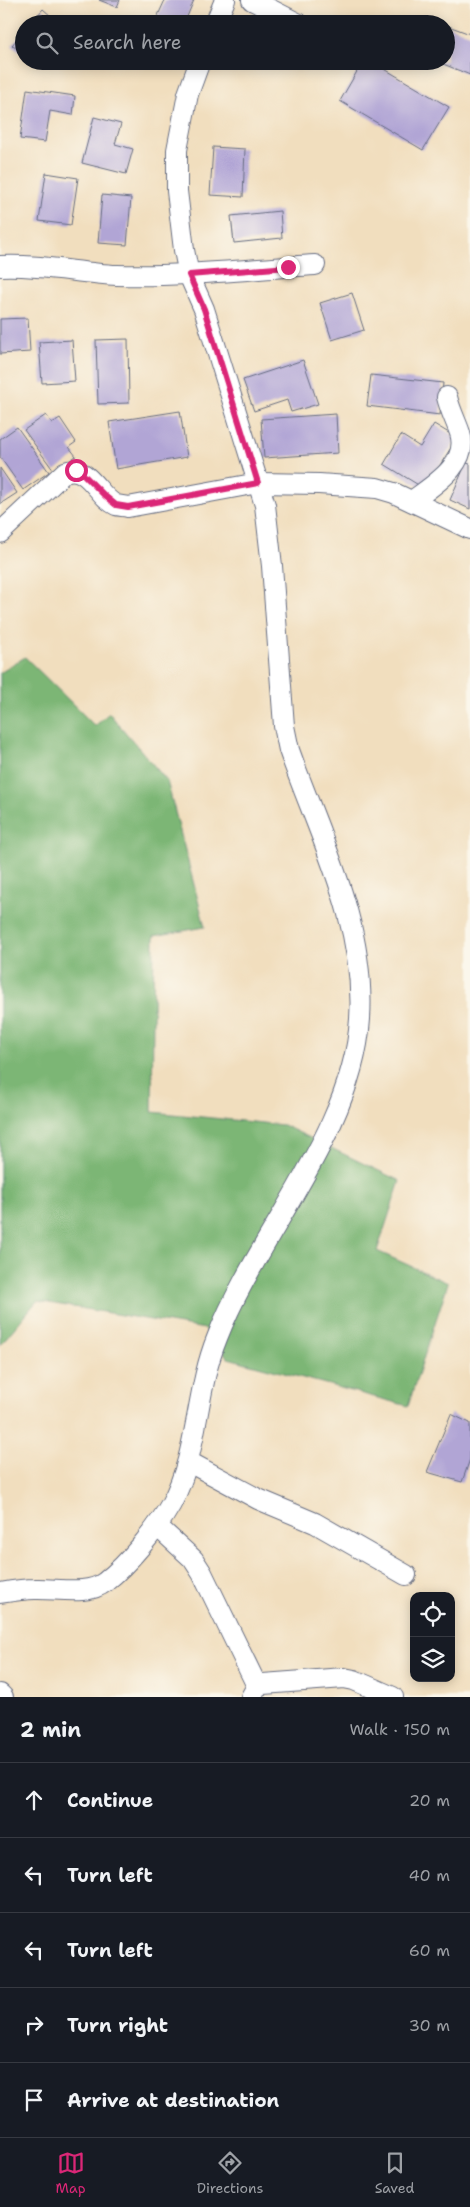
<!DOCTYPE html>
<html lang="en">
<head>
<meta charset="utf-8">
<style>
	body { margin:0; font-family:"Shantell Sans",sans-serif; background:#20242c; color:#f1f3f6 }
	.controls { position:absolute; right:15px; bottom:15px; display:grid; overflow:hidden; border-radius:10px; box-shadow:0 2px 12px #0003 }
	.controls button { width:45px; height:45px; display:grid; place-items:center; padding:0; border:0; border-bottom:1px solid #363941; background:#171b24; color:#f1f3f6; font:25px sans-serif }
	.stop { position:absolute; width:15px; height:15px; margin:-11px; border:4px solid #db2777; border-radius:50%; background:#fff }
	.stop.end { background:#db2777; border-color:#fff; box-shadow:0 1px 5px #0008 }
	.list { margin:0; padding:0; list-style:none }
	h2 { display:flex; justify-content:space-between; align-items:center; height:65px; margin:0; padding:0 20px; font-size:21px }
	h2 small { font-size:16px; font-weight:400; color:#9ea1a6 }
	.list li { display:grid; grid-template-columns:32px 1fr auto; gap:15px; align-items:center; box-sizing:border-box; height:75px; padding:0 20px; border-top:1px solid #363941 }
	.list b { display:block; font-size:19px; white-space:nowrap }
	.list em { font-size:16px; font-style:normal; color:#9ea1a6 }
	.icon { flex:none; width:28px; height:28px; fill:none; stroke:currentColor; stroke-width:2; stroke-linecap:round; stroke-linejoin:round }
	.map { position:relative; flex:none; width:470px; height:1697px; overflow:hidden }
	.search { position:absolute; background:#171b24; box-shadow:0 2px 12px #0003; left:15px; right:15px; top:15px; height:55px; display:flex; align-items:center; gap:12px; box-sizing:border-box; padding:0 18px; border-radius:28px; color:#9ea1a6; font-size:19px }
	.sheet { height:440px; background:#171b24 }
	nav { display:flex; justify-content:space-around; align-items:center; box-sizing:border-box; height:70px; border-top:1px solid #363941; background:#171b24; font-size:14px; color:#9ea1a6 }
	nav a { display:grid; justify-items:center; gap:2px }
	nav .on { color:#db2777 }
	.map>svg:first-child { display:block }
	.forest { fill:#7bb674; stroke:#4b7269 }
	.building { fill:#b1a5d5 }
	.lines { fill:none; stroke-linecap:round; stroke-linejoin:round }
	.minor-casing { stroke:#666c80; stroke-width:22 }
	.minor { stroke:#fff; stroke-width:20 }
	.route { stroke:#db2777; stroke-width:6 }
</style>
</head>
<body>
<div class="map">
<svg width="470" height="1697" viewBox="0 0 470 1697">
	<rect width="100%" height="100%" fill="#fbf7ec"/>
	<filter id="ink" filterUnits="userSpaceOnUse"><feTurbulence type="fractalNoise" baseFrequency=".02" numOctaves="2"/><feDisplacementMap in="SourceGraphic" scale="10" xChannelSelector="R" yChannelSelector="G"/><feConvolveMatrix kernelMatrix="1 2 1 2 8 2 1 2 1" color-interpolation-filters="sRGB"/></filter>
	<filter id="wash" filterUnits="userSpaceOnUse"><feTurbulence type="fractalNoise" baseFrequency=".0096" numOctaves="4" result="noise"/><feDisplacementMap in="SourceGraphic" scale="20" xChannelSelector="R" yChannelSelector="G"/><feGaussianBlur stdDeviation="1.12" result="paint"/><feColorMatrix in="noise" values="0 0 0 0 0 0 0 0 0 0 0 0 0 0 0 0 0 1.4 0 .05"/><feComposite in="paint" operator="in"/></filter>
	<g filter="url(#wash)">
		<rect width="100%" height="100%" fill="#f1debe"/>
		<!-- forest -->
		<path class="forest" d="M25,657L95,726L109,713L167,781L205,927L154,936L152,1112L283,1125L400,1181L377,1251L448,1283L408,1406L228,1358L205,1329L37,1301L0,1345V673Z"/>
		<g id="blocks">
			<!-- building -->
			<g class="building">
				<path d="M99,0H120L117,7Z"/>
				<path d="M165,0H194L184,24L155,22Z"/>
				<path d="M43,9L60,24H30Z"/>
				<path d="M237,14L259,24H232Z"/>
				<path d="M446,25L470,34V75L436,61H446Z"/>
				<path d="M24,31V55L12,45Z"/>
				<path d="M363,61H371L449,107L423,150L340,101Z"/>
				<path d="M27,89L75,96L73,115L50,111L45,142L20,139Z"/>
				<path d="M94,117L121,124L115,144L133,149L126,174L82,163Z"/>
				<path d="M213,147L245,149L243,197L210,195Z"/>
				<path d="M46,173L78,178L71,225L39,221Z"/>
				<path d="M102,195L131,198L127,245L98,243Z"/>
				<path d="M280,211L282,238L234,243L231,216Z"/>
				<path d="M352,293L364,330L332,340L320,303Z"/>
				<path d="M28,318L30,352L0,354V319Z"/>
				<path d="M128,339L129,403L98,404L96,340Z"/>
				<path d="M72,340L75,381L42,383L39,342Z"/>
				<path d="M303,360L318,404L291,412L287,400L254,411L243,380Z"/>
				<path d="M371,375L443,383L440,415L367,406Z"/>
				<path d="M180,411L187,457L116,469L109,422Z"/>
				<path d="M336,414L338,453L264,458L261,419Z"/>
				<path d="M46,415L52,423L60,418L76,442L69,447L76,456L54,471L24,430Z"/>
				<path d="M434,424L457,438L425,489L384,464L401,435L420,447Z"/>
				<path d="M17,427L49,472L23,490L0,457V439Z"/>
				<path d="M466,463L470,464V509L450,500Z"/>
				<path d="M0,468L17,493L0,504Z"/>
				<path d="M451,1414L470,1423V1459L462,1482L427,1472Z"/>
			</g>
		</g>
	</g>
	<g filter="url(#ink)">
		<use href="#blocks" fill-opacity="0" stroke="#666c80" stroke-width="1"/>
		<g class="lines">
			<!-- minor casing -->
			<g class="minor-casing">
				<g id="minor">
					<path d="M252,0L299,24"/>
					<path d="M215,24L225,0"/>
					<path d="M0,266C40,264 78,273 117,275C183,277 249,269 315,265"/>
					<path d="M412,501C432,486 470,464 460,433C456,421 450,410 447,397"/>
					<path d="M0,533L65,472C88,463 98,497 116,505C120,506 125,506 128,507L258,483L319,484L377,488L394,493L470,529"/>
					<path d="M189,1462L258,1499L315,1523L406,1575"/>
					<path d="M157,1526L193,1559L202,1573L257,1686"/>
					<path d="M0,1593C12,1591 24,1589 35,1589C56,1588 88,1596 105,1582C128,1564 157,1529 171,1504C199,1452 195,1392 217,1338C257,1235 353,1132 360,1019C366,923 320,838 289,750L284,726L272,566L265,505L204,309L189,275L184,250L177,191V150L188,94L200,61"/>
					<path d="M0,1694L3,1697"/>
					<path d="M251,1697L257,1686L263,1684L344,1678L354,1680L393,1697"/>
				</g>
			</g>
			<!-- minor -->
			<use href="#minor" class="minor"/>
		</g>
	</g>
	<g class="lines" filter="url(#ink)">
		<!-- route -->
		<path class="route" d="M76,470L81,472L105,496L116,505L128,507L258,483L204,309L189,275L288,267"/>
	</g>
</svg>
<div class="controls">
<button><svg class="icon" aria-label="locate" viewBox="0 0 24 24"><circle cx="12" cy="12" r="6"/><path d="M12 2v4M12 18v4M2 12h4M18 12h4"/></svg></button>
<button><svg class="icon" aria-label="layers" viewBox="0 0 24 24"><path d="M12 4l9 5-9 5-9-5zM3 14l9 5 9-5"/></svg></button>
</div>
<div class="stop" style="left:76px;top:470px"></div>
<div class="stop end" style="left:288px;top:267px"></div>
<div class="search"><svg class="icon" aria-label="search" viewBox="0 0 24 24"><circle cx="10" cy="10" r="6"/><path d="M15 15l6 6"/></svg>Search here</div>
</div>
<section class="sheet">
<h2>2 min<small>Walk · 150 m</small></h2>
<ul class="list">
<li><svg class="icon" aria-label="ahead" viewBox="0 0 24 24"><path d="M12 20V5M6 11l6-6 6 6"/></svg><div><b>Continue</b></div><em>20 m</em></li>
<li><svg class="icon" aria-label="left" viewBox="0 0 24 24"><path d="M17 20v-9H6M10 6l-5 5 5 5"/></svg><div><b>Turn left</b></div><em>40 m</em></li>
<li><svg class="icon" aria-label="left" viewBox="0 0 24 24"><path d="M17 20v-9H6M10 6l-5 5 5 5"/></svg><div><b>Turn left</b></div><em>60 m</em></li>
<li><svg class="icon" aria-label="right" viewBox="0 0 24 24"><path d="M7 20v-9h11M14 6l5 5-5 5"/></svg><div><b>Turn right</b></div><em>30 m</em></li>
<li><svg class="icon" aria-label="arrive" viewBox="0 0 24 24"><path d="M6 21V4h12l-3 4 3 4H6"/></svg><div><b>Arrive at destination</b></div></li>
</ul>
</section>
<nav>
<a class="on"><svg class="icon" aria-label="map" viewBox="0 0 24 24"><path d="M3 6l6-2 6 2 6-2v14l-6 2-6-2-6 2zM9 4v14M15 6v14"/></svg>Map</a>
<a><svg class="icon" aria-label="directions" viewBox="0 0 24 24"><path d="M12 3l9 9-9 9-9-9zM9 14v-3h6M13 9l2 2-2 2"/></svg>Directions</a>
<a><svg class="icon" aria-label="saved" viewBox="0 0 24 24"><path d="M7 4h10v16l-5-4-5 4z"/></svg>Saved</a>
</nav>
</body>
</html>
